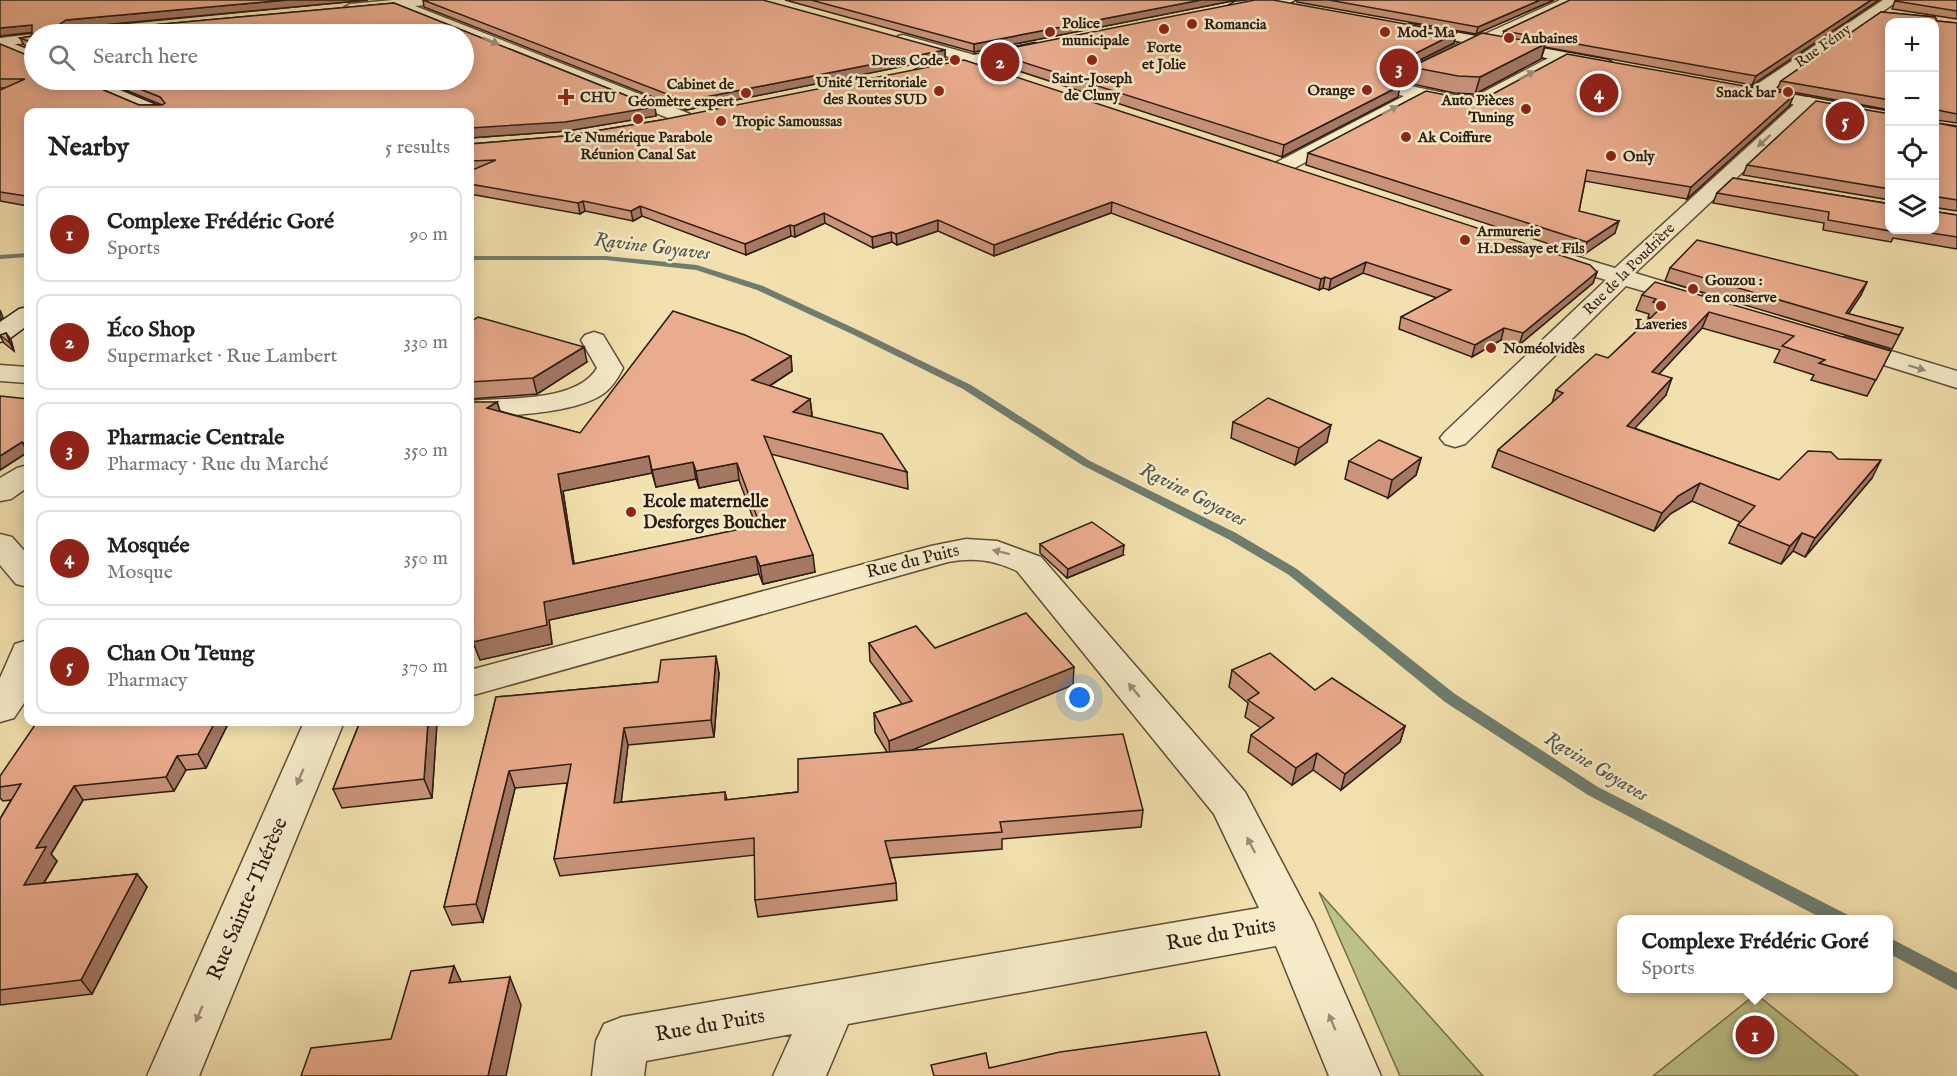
<!DOCTYPE html>
<html lang="en">
<head>
<meta charset="utf-8">
<style>
	body { margin:0; font-family:"IM FELL English",serif; background:#f6f6f6; color:#202124 }
	.controls { position:absolute; right:18px; top:18px; display:grid; overflow:hidden; border-radius:12px; box-shadow:0 3px 15px #0003 }
	.controls button { width:54px; height:54px; display:grid; place-items:center; padding:0; border:0; border-bottom:2px solid #e0e0e0; background:#fff; color:#202124; font:30px sans-serif }
	.you { position:absolute; left:1080px; top:698px; width:21px; height:21px; margin:-15px; border:4px solid #fff; border-radius:50%; background:#1a73e8; box-shadow:0 0 0 9px #1a73e833 }
	.badge { display:grid; place-items:center; width:39px; height:39px; border-radius:50%; background:#8f2418; color:#fff; font-size:20px; font-weight:700 }
	.pin { position:absolute; translate:-50% -50%; border:3px solid #fff; box-shadow:0 2px 6px #0006 }
	.popup { position:absolute; left:1617px; top:915px; width:276px; height:78px; box-sizing:border-box; display:grid; place-content:center; border-radius:12px; background:#fff; filter:drop-shadow(0 2px 4px #0005); font-size:20px; white-space:nowrap; color:#757577 }
	.popup b { font-size:22px; color:#202124 }
	.popup::after { content:''; position:absolute; left:50%; top:100%; margin-left:-12px; border:12px solid transparent; border-top-color:#fff }
	.list { margin:0; padding:0; list-style:none }
	h2 { display:flex; justify-content:space-between; align-items:center; height:78px; margin:0; padding:0 24px; font-size:26px }
	h2 small { font-size:20px; font-weight:400; color:#757577 }
	.list li { display:grid; grid-template-columns:39px 1fr auto; gap:18px; align-items:center; box-sizing:border-box; height:96px; margin:0 12px 12px; padding:0 12px; border:2px solid #e0e0e0; border-radius:12px }
	.list b { display:block; font-size:22px; white-space:nowrap }
	.list p { margin:0; font-size:20px; white-space:nowrap; color:#757577 }
	.list em { font-size:20px; font-style:normal; color:#757577 }
	.icon { flex:none; width:33px; height:33px; fill:none; stroke:currentColor; stroke-width:2; stroke-linecap:round; stroke-linejoin:round }
	.map { position:relative; flex:none; width:1957px; height:1076px; overflow:hidden }
	.search { position:absolute; background:#fff; box-shadow:0 3px 15px #0003; left:24px; top:24px; width:450px; height:66px; display:flex; align-items:center; gap:15px; box-sizing:border-box; padding:0 21px; border-radius:33px; color:#757577; font-size:22px }
	.panel { position:absolute; background:#fff; box-shadow:0 3px 15px #0003; left:24px; top:108px; width:450px; height:618px; border-radius:12px }
	.map>svg:first-child { display:block }
	.green { fill:#bdc288; stroke:#746f4c; stroke-width:1.5 }
	.lines { fill:none; stroke-linecap:round; stroke-linejoin:round }
	.stream { fill:#6f7d6f; fill-rule:evenodd }
	.street-casing { stroke:#5e4d38; stroke-width:3 }
	.secondary-casing { stroke:#2c1c11; stroke-width:3 }
	.street { fill:#f7ecca; fill-rule:evenodd }
	.secondary { fill:#f7ecca; fill-rule:evenodd }
	.wall { fill:#c9947a; stroke:#2c1c11; stroke-width:1.5; fill-rule:evenodd }
	.shaded-wall { fill:#a47863; stroke:#2c1c11; stroke-width:1.5 }
	.building { fill:#eaac8e; stroke:#2c1c11; stroke-width:1.5; fill-rule:evenodd }
	.oneway { fill:#9c8e77 }
	.poi-dot { fill:#8f2418; stroke:#f7ecca; stroke-width:2 }
	.labels { text-anchor:middle; dominant-baseline:central; stroke-width:5; stroke-linejoin:round; paint-order:stroke }
	.far-poi-label { font-size:15px; font-weight:bold; fill:#2c1c11; stroke:#f7ecca; text-anchor:start }
	.far-street-label { font-size:15px; fill:#2c1c11; stroke:#f7ecca }
	.poi-label { font-size:18px; font-weight:bold; fill:#2c1c11; stroke:#f7ecca; text-anchor:start }
	.street-label { font-size:18px; fill:#2c1c11; stroke:#f7ecca }
	.water-label { font-size:20px; font-style:italic; fill:#535448; stroke:#f7ecca }
	.near-street-label { font-size:21px; fill:#2c1c11; stroke:#f7ecca }
</style>
</head>
<body>
<div class="map">
<svg width="1957" height="1076" viewBox="0 0 1957 1076">
	<rect width="100%" height="100%" fill="#f2e1ae"/>
	<filter id="stains"><feTurbulence type="fractalNoise" baseFrequency=".00333" numOctaves="4"/><feColorMatrix values="0 0 0 0 .2 0 0 0 0 .09 0 0 0 0 .02 0 0 0 .5 -.17"/></filter>
	<radialGradient id="worn" r=".72"><stop offset=".6" stop-color="#630" stop-opacity="0"/><stop offset="1" stop-color="#630" stop-opacity=".3"/></radialGradient>
	<!-- green -->
	<g class="green">
		<path d="M1319,892L1483,1076H1400Z"/>
		<path d="M1756,994L1858,1076H1653Z"/>
	</g>
	<g class="lines">
		<!-- stream -->
		<g class="stream">
			<path d="M28,253V257L0,259V255Z"/>
			<path d="M470,256H606L697,265L763,286L860,331L971,385L1090,461L1236,533L1297,569L1455,694L1598,787L1848,915L1850,920H1825L1588,795L1445,702L1289,575L1228,539L1082,465L963,389L854,335L757,290L696,270L606,260H470Z"/>
			<path d="M1888,937L1957,973V990L1888,953Z"/>
		</g>
		<!-- street casing -->
		<g class="street-casing">
			<g id="street">
				<path d="M393,0H442L435,4L415,6L690,114L693,118L690,122H678L396,8L350,12L343,8L350,4Z"/>
				<path d="M1560,0H1578L1495,40L1473,47L1401,84L1454,95L1476,96L1558,53H1568L1571,56L1568,59L1485,105H1454L1423,99L1289,171H1275L1272,167L1275,163L1404,96C1395,94 1386,92 1381,84L1383,81L1463,41L1485,34Z"/>
				<path d="M1883,0H1899L1762,97H1750L1748,93L1750,89Z"/>
				<path d="M34,34H38H34V42L0,46V38Z"/>
				<path d="M903,35L978,56L981,59L973,64L898,42L896,39L898,36Z"/>
				<path d="M1807,97L1813,98L1815,102L1813,106L1635,273L1701,293L1704,298L1701,303L1692,305L1626,286L1465,444L1455,447L1445,444L1440,438L1445,432L1606,280L1544,261L1541,256L1544,251L1552,249L1615,268L1801,98Z"/>
				<path d="M594,332L603,335L623,368C618,378 612,388 603,394C574,414 505,416 470,417V401C504,397 577,403 597,368L581,340L585,335Z"/>
				<path d="M1845,337L1957,371V388L1836,350L1832,345L1836,340Z"/>
				<path d="M0,365L28,367V383L0,381Z"/>
				<path d="M28,465V487L11,499L0,501V478L17,468Z"/>
				<path d="M0,534L12,537L28,555V587L16,584L0,565Z"/>
				<path d="M966,539L997,541L1041,557L1245,792L1314,923L1381,1076H1329L1276,946L848,1024L826,1076H773L792,1034L646,1061L644,1076H592L596,1041L604,1024L622,1017L1259,908L1214,814L1017,571C994,560 974,557 948,562L470,696V670L931,546Z"/>
				<path d="M28,640V697L14,718L0,722V678L15,644Z"/>
				<path d="M304,722H344L199,1076H147Z"/>
			</g>
		</g>
		<!-- secondary casing -->
		<g class="secondary-casing">
			<g id="secondary">
				<path d="M1253,0H1295L1288,4L1235,10L1228,6L1235,2Z"/>
				<path d="M1410,24L1608,60L1616,65L1608,70L1405,31L1403,28Z"/>
				<path d="M0,38L34,52V62L0,48Z"/>
				<path d="M1035,43L1042,47L1040,50L923,75L915,70L923,65Z"/>
				<path d="M76,80H96L163,108L166,112H144L78,83Z"/>
				<path d="M1747,86L1890,112V122L1741,95L1739,91Z"/>
				<path d="M28,307V325L9,339L0,342V322L19,309Z"/>
			</g>
		</g>
		<!-- street -->
		<use href="#street" class="street"/>
		<!-- secondary -->
		<use href="#secondary" class="secondary"/>
	</g>
	<!-- wall -->
	<g class="wall">
		<path d="M0,0H368L69,29H108L394,3L655,107L656,116L567,131L470,138V140V112H28V206L0,201V90L6,88H0V44L29,56L33,54L32,49L24,45L20,38L32,36V33L0,36ZM34,34H464V80H101L162,105H139L80,80H34Z"/>
		<path d="M423,0L945,50V58L686,110L424,7Z"/>
		<path d="M785,0H1237L974,52Z"/>
		<path d="M1296,0H1554L1476,34L1297,2Z"/>
		<path d="M1879,0L1752,85L1545,47L1541,59L1475,94L1454,93L1408,83L1411,67L1503,36L1504,31Z"/>
		<path d="M1957,0V19L1892,9L1895,1Z"/>
		<path d="M1881,12L1935,17L1937,21L1957,23V123L1937,120V123L1957,126V211L1938,208V212L1957,215V249L1893,238L1891,242L1823,230L1824,223L1713,203L1717,193L1733,178L1890,204V230H1935V22H1890V110L1777,89L1781,81Z"/>
		<path d="M1456,33L1454,43L1384,78L1398,97L1282,157L991,62V52Z"/>
		<path d="M1794,95L1789,106L1687,199L1585,181L1579,211L1615,233L1583,255L1306,165L1308,153L1456,97Z"/>
		<path d="M1890,114V200L1743,175L1747,165Z"/>
		<path d="M661,120L1597,272L1593,283L1519,345L1501,340L1472,357L1399,329L1401,317L1437,298L1363,273L1329,290L1323,288L1319,290L1111,213L994,256L938,231L897,245L892,242L873,248L825,223L795,237L791,236L746,255L642,216L633,221L585,211L580,214L470,194V144L565,136Z"/>
		<path d="M1670,268L1867,282L1861,295L1848,314L1903,328L1892,349L1665,281Z"/>
		<path d="M1642,295L1891,351L1867,396L1811,380L1814,375L1774,362L1780,350L1702,328L1659,374L1666,395L1634,428L1779,480L1838,459L1872,478L1805,557L1793,551L1781,564L1729,543L1738,525L1740,522L1692,501L1670,514L1654,531L1492,467L1498,450L1552,403L1556,390L1608,358L1650,318H1648L1649,314L1636,310Z"/>
		<path d="M470,322L587,362L537,394L470,399Z"/>
		<path d="M6,333L11,340L14,351L4,343L0,336Z"/>
		<path d="M791,356L792,371L770,386L810,399L812,415L810,416L907,472L908,489L771,454L815,572L763,584L759,574L549,620L552,644L480,660L473,642L497,402L500,411L580,433ZM652,473L656,487L696,479L699,488L739,480L756,526L574,564L563,491Z"/>
		<path d="M28,399V452L0,470Z"/>
		<path d="M1233,422L1327,442L1295,465L1231,438Z"/>
		<path d="M1421,458L1416,475L1388,498L1345,479L1349,461Z"/>
		<path d="M1040,544L1123,555L1067,578L1040,553Z"/>
		<path d="M869,643L935,648L1073,685L912,750L1143,810L1141,827L1002,839V849L890,858L896,883L897,900L758,917L755,900V855L560,876L554,859L567,783L515,788L483,922L452,925L444,907L496,697L658,682L719,673L714,737L628,745L621,802L725,792L727,800L798,792L887,752L875,732L874,713L902,704L870,661Z"/>
		<path d="M1232,670L1315,690L1405,726L1400,742L1341,790L1313,770L1292,785L1248,752L1251,735L1261,728L1245,717L1248,703L1229,687Z"/>
		<path d="M229,722L206,768L186,770L174,791L83,800L51,854L57,861L44,883L137,874L147,887L92,994L0,1005V819L11,800L3,801L0,798V776Z"/>
		<path d="M360,722H437L432,798L342,808L333,789Z"/>
	</g>
	<!-- shaded-wall -->
	<g class="shaded-wall">
		<path d="M287,0H368L70,28L61,34L57,26L66,20Z"/>
		<path d="M1201,0H1237L974,52V44Z"/>
		<path d="M1540,0H1554L1476,34L1478,27Z"/>
		<path d="M1871,0H1879L1752,85L1756,76Z"/>
		<path d="M32,25L35,32L0,36V28Z"/>
		<path d="M1456,33L1454,43L1382,79L1381,74L1384,69Z"/>
		<path d="M1545,44L1541,59L1475,94L1480,77Z"/>
		<path d="M945,50V58L686,110L685,101Z"/>
		<path d="M1400,86L1398,97L1282,157L1284,145Z"/>
		<path d="M1794,95L1789,106L1687,199L1691,187Z"/>
		<path d="M655,107L656,116L567,131L470,138V140V128Z"/>
		<path d="M583,201L585,211L580,214L578,203Z"/>
		<path d="M1112,202L1111,213L994,256V245Z"/>
		<path d="M640,206L642,216L633,221L631,211Z"/>
		<path d="M824,213L825,223L795,237L794,226Z"/>
		<path d="M938,220V231L897,245L896,234Z"/>
		<path d="M1619,221L1615,233L1583,255L1587,242Z"/>
		<path d="M790,225L791,236L746,255L745,244Z"/>
		<path d="M891,232L892,242L873,248L872,237Z"/>
		<path d="M1366,262L1363,273L1329,290L1331,279Z"/>
		<path d="M1597,272L1593,283L1519,345L1523,333Z"/>
		<path d="M1325,277L1323,288L1319,290L1321,279Z"/>
		<path d="M1867,282L1861,295L1845,319L1846,313Z"/>
		<path d="M0,310L3,317L0,320Z"/>
		<path d="M1709,312L1702,328L1646,388L1652,372Z"/>
		<path d="M1504,328L1501,340L1472,357L1475,345Z"/>
		<path d="M6,333L11,340L14,351L10,343Z"/>
		<path d="M584,347L587,362L537,394L533,378Z"/>
		<path d="M791,356L792,371L754,396L752,380Z"/>
		<path d="M1672,378L1666,395L1621,443L1627,426Z"/>
		<path d="M810,399L812,415L795,428L793,412Z"/>
		<path d="M497,402L502,418L487,408Z"/>
		<path d="M1331,425L1327,442L1295,465L1299,448Z"/>
		<path d="M22,442L28,452L0,470V456Z"/>
		<path d="M649,456L652,473L563,491L577,582L573,564L558,474Z"/>
		<path d="M1421,458L1416,475L1388,498L1392,480Z"/>
		<path d="M1881,460L1872,478L1805,557L1815,538Z"/>
		<path d="M693,462L696,479L656,487L652,470Z"/>
		<path d="M737,463L739,480L699,488L696,471Z"/>
		<path d="M1700,483L1692,501L1670,514L1654,531L1662,513L1678,496Z"/>
		<path d="M1802,533L1793,551L1781,564L1790,546Z"/>
		<path d="M1124,545L1123,555L1067,578L1068,569Z"/>
		<path d="M813,555L815,572L763,584L760,566Z"/>
		<path d="M756,556L759,574L549,620L552,644L480,660L473,642L544,602Z"/>
		<path d="M716,656L719,673L714,737L711,720Z"/>
		<path d="M1074,667L1073,685L890,759L889,741Z"/>
		<path d="M215,722H229L206,768L198,754Z"/>
		<path d="M428,722H437L432,798L424,779Z"/>
		<path d="M1405,726L1400,742L1341,790L1345,774Z"/>
		<path d="M624,728L628,745L619,821L614,803Z"/>
		<path d="M1317,753L1313,770L1292,785L1296,768Z"/>
		<path d="M177,756L186,770L174,791L166,777Z"/>
		<path d="M509,771L515,788L483,922L476,904Z"/>
		<path d="M74,786L83,800L51,854L57,861L34,899L24,885L36,848Z"/>
		<path d="M137,874L147,887L92,994L81,980Z"/>
		<path d="M454,966L467,994L449,983Z"/>
		<path d="M510,977L521,1005L506,1076H488Z"/>
	</g>
	<!-- building -->
	<g class="building">
		<path d="M0,0H287L66,20L57,26L60,29H108L394,3L655,107L565,122L470,128V112H28V195L26,196L0,192V90L25,79H0V44L29,56L33,54L31,42L20,38L32,36V25L0,28ZM34,34H464V80H117L160,97L165,103L162,105H139L80,80H34Z"/>
		<path d="M423,0H763L945,50L685,101Z"/>
		<path d="M811,0H1201L974,44Z"/>
		<path d="M1255,0H1273L1456,33L1384,69L1381,74L1383,78L1400,86L1284,145L991,52Z"/>
		<path d="M1329,0H1540L1478,27Z"/>
		<path d="M1570,0H1871L1756,76L1504,31Z"/>
		<path d="M1896,0H1957V11L1895,1Z"/>
		<path d="M1881,12L1935,17L1937,21L1957,23V114L1937,110V123L1957,127V200L1938,197V212L1957,215V237L1912,230H1935V22H1890V100L1781,81Z"/>
		<path d="M1482,33L1545,44L1480,77L1458,76L1411,67Z"/>
		<path d="M1567,54L1794,95L1691,187L1587,170L1579,211L1619,221L1587,242L1308,153L1426,91L1456,97L1489,96Z"/>
		<path d="M964,60L1590,265L1597,272L1523,333L1504,328L1475,345L1401,317L1451,290L1366,262L1331,279L1325,277L1321,279L1112,202L994,245L938,220L896,234L891,232L872,237L824,213L794,226L790,225L745,244L640,206L631,211L583,201L578,203L470,184V171L496,160L470,161V144L565,136L661,120Z"/>
		<path d="M1816,101L1890,114V189L1747,165Z"/>
		<path d="M1733,178L1890,204V230H1896V232L1828,220L1829,212L1717,193Z"/>
		<path d="M1697,240L1867,282L1846,313L1903,328L1899,335L1670,268Z"/>
		<path d="M1655,282L1891,351L1876,380L1819,363L1825,360L1782,346L1794,336L1709,312L1652,372L1672,378L1627,426L1779,480L1808,451L1831,452L1838,459L1881,460L1815,538L1802,533L1790,546L1738,525L1755,506L1700,483L1678,496L1662,513L1498,450L1563,393L1556,390L1596,354L1608,358L1664,305L1653,302L1656,299L1642,295Z"/>
		<path d="M673,311L745,335L791,356L752,380L810,399L793,412L882,434L907,472L764,436L813,555L760,566L756,556L544,602L547,625L473,642L470,534V402H497L487,408L580,433ZM649,456L652,470L693,462L696,471L737,463L760,525L573,564L558,474Z"/>
		<path d="M478,317L584,347L533,378L470,382V322Z"/>
		<path d="M6,333L10,343L0,335Z"/>
		<path d="M0,396L28,399V446L22,442L0,456Z"/>
		<path d="M1268,398L1331,425L1299,448L1233,422Z"/>
		<path d="M1379,440L1421,458L1392,480L1349,461Z"/>
		<path d="M1092,522L1124,545L1068,569L1040,544Z"/>
		<path d="M1026,613L1074,667L889,741L874,713L912,701L869,643L916,626L935,648Z"/>
		<path d="M1270,653L1315,690L1332,678L1405,726L1345,774L1317,753L1296,768L1251,735L1274,718L1248,700L1259,693L1232,670Z"/>
		<path d="M716,656L711,720L624,728L614,803L725,792V800L798,792V759L1123,734L1143,810L1000,822L1002,832L885,841L896,883L755,900L754,838L554,859L571,764L509,771L476,904L444,907L496,697L658,682L661,660Z"/>
		<path d="M37,722H215L198,754L177,756L166,777L74,786L36,848L46,847L24,885L137,874L81,980L0,990V819L21,784L0,787V776Z"/>
		<path d="M360,722H428L424,779L333,789Z"/>
		<path d="M454,966L449,983L510,977L488,1076H301L311,1048L391,1039L411,971Z"/>
		<path d="M1206,1032L1220,1076H934L931,1065L986,1053L989,1068L1060,1052Z"/>
	</g>
	<!-- one-way arrows -->
	<defs><path id="oneway-solid" d="M-6-.8H1V-3.2L6.5 0L1 3.2V.8H-6Z" transform="scale(1.5)"/></defs>
	<g class="oneway">
		<use href="#oneway-solid" transform="translate(491 41) rotate(22)"/>
		<use href="#oneway-solid" transform="translate(1527 75) rotate(-28)"/>
		<use href="#oneway-solid" transform="translate(1390 110) rotate(-28)"/>
		<use href="#oneway-solid" transform="translate(1764 141) rotate(138)"/>
		<use href="#oneway-solid" transform="translate(1917 368) rotate(17)"/>
		<use href="#oneway-solid" transform="translate(1001 552) rotate(-166)"/>
		<use href="#oneway-solid" transform="translate(1134 690) rotate(-130)"/>
		<use href="#oneway-solid" transform="translate(300 777) rotate(113)"/>
		<use href="#oneway-solid" transform="translate(1251 845) rotate(-117)"/>
		<use href="#oneway-solid" transform="translate(199 1014) rotate(113)"/>
		<use href="#oneway-solid" transform="translate(1332 1022) rotate(-113)"/>
	</g>
	<!-- markers -->
	<g class="poi-dot">
		<circle cx="1192" cy="24" r="6"/>
		<circle cx="1164" cy="29" r="6"/>
		<circle cx="1050" cy="32" r="6"/>
		<circle cx="1385" cy="32" r="6"/>
		<circle cx="1509" cy="38" r="6"/>
		<circle cx="955" cy="60" r="6"/>
		<circle cx="1092" cy="60" r="6"/>
		<circle cx="1367" cy="90" r="6"/>
		<circle cx="939" cy="91" r="6"/>
		<circle cx="1788" cy="92" r="6"/>
		<circle cx="746" cy="93" r="6"/>
		<path d="M563 88h6v6h6v6h-6v6h-6v-6h-6v-6h6z"/>
		<circle cx="1526" cy="109" r="6"/>
		<circle cx="638" cy="119" r="6"/>
		<circle cx="721" cy="121" r="6"/>
		<circle cx="1406" cy="137" r="6"/>
		<circle cx="1611" cy="156" r="6"/>
		<circle cx="1465" cy="240" r="6"/>
		<circle cx="1693" cy="289" r="6"/>
		<circle cx="1661" cy="306" r="6"/>
		<circle cx="1491" cy="348" r="6"/>
		<circle cx="631" cy="512" r="6"/>
	</g>
	<g class="labels">
		<!-- far-poi labels -->
		<g class="far-poi-label">
			<text x="1062" y="23">Police<tspan x="1062" dy="17">municipale</tspan></text>
			<text x="1204" y="24">Romancia</text>
			<text x="1397" y="32">Mod-Ma</text>
			<text x="1521" y="38">Aubaines</text>
			<text x="1164" y="47" text-anchor="middle">Forte<tspan x="1164" dy="17">et Jolie</tspan></text>
			<text x="943" y="60" text-anchor="end">Dress Code</text>
			<text x="1092" y="78" text-anchor="middle">Saint-Joseph<tspan x="1092" dy="17">de Cluny</tspan></text>
			<text x="927" y="82" text-anchor="end">Unité Territoriale<tspan x="927" dy="17">des Routes SUD</tspan></text>
			<text x="734" y="84" text-anchor="end">Cabinet de<tspan x="734" dy="17">Géomètre expert</tspan></text>
			<text x="1355" y="90" text-anchor="end">Orange</text>
			<text x="1776" y="92" text-anchor="end">Snack bar</text>
			<text x="580" y="97">CHU</text>
			<text x="1514" y="100" text-anchor="end">Auto Pièces<tspan x="1514" dy="17">Tuning</tspan></text>
			<text x="733" y="121">Tropic Samoussas</text>
			<text x="638" y="137" text-anchor="middle">Le Numérique Parabole<tspan x="638" dy="17">Réunion Canal Sat</tspan></text>
			<text x="1418" y="137">Ak Coiffure</text>
			<text x="1623" y="156">Only</text>
			<text x="1477" y="231">Armurerie<tspan x="1477" dy="17">H.Dessaye et Fils</tspan></text>
			<text x="1705" y="280">Gouzou :<tspan x="1705" dy="17">en conserve</tspan></text>
			<text x="1661" y="324" text-anchor="middle">Laveries</text>
			<text x="1503" y="348">Noméolvidès</text>
		</g>
		<!-- far-street labels -->
		<g class="far-street-label">
			<text transform="translate(1823 46) rotate(-35)">Rue Fémy</text>
			<text transform="translate(1629 269) rotate(-45)">Rue de la Poudrière</text>
		</g>
		<!-- poi labels -->
		<g class="poi-label">
			<text x="643" y="502">Ecole maternelle<tspan x="643" dy="21">Desforges Boucher</tspan></text>
		</g>
		<!-- street labels -->
		<g class="street-label">
			<text transform="translate(913 562) rotate(-14)">Rue du Puits</text>
		</g>
		<!-- water labels -->
		<g class="water-label">
			<text transform="translate(652 247) rotate(7)">Ravine Goyaves</text>
			<text transform="translate(1193 495) rotate(27)">Ravine Goyaves</text>
			<text transform="translate(1596 767) rotate(31)">Ravine Goyaves</text>
		</g>
		<!-- near-street labels -->
		<g class="near-street-label">
			<text transform="translate(248 899) rotate(-67)">Rue Sainte-Thérèse</text>
			<text transform="translate(1221 935) rotate(-10)">Rue du Puits</text>
			<text transform="translate(710 1026) rotate(-10)">Rue du Puits</text>
		</g>
	</g>
	<rect width="100%" height="100%" filter="url(#stains)"/>
	<rect width="100%" height="100%" fill="url(#worn)"/>
</svg>
<div class="controls">
<button>+</button>
<button>−</button>
<button><svg class="icon" aria-label="locate" viewBox="0 0 24 24"><circle cx="12" cy="12" r="6"/><path d="M12 2v4M12 18v4M2 12h4M18 12h4"/></svg></button>
<button><svg class="icon" aria-label="layers" viewBox="0 0 24 24"><path d="M12 4l9 5-9 5-9-5zM3 14l9 5 9-5"/></svg></button>
</div>
<div class="you"></div>
<div class="pin badge" style="left:1755px;top:1035px">1</div>
<div class="popup"><b>Complexe Frédéric Goré</b>Sports</div>
<div class="pin badge" style="left:1000px;top:62px">2</div>
<div class="pin badge" style="left:1399px;top:68px">3</div>
<div class="pin badge" style="left:1599px;top:93px">4</div>
<div class="pin badge" style="left:1845px;top:121px">5</div>
<div class="search"><svg class="icon" aria-label="search" viewBox="0 0 24 24"><circle cx="10" cy="10" r="6"/><path d="M15 15l6 6"/></svg>Search here</div>
<section class="panel">
<h2>Nearby<small>5 results</small></h2>
<ul class="list">
<li><span class="badge">1</span><div><b>Complexe Frédéric Goré</b><p>Sports</p></div><em>90 m</em></li>
<li><span class="badge">2</span><div><b>Éco Shop</b><p>Supermarket · Rue Lambert</p></div><em>330 m</em></li>
<li><span class="badge">3</span><div><b>Pharmacie Centrale</b><p>Pharmacy · Rue du Marché</p></div><em>350 m</em></li>
<li><span class="badge">4</span><div><b>Mosquée</b><p>Mosque</p></div><em>350 m</em></li>
<li><span class="badge">5</span><div><b>Chan Ou Teung</b><p>Pharmacy</p></div><em>370 m</em></li>
</ul>
</section>
</div>
</body>
</html>
